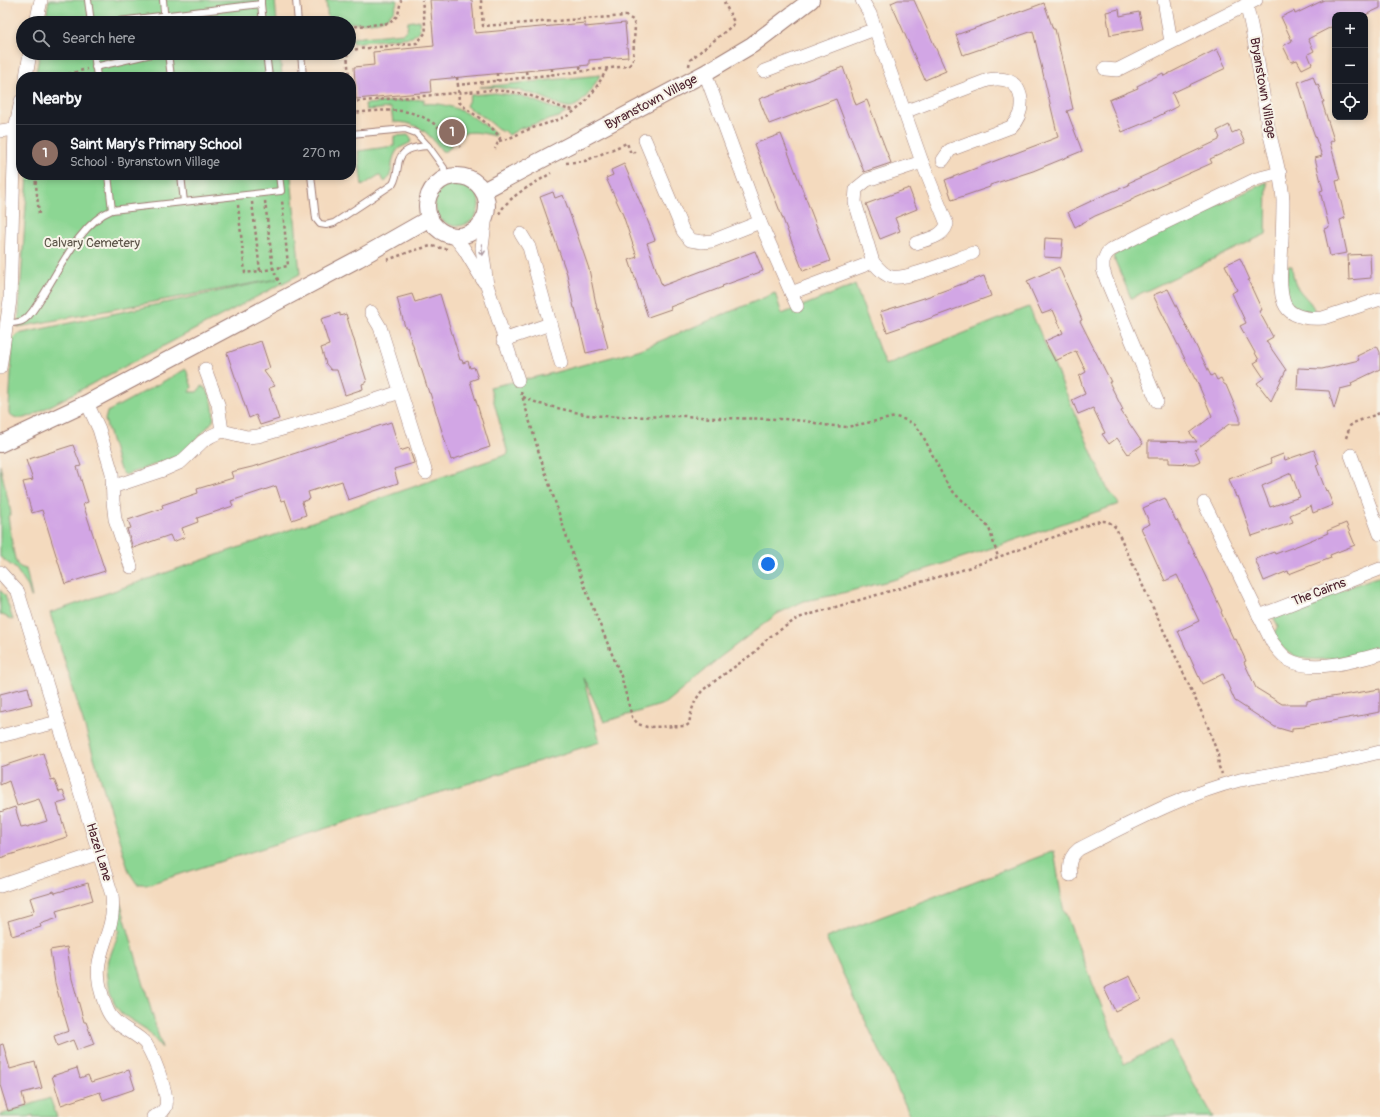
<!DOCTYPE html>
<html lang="en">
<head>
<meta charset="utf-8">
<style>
	body { margin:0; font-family:Pangolin,sans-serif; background:#242831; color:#f1f3f6 }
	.controls { position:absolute; right:12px; top:12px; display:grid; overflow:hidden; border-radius:8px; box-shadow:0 2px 6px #0003 }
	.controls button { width:36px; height:36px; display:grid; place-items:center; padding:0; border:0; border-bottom:1px solid #363941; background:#171b24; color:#f1f3f6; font:20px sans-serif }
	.you { position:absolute; left:768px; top:564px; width:14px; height:14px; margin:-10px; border:3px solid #fff; border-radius:50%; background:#1a73e8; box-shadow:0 0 0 6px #1a73e833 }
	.badge { display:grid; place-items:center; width:26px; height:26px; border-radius:50%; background:#d690ce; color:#fff; font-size:13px; font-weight:700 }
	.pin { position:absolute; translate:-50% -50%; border:2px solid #fff; box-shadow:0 1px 4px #0006 }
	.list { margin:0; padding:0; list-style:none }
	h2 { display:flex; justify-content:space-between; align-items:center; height:52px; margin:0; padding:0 16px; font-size:17px }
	h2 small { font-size:13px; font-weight:400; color:#9ea1a6 }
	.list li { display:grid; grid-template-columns:26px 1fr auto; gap:12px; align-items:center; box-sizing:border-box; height:56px; padding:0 16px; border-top:1px solid #363941 }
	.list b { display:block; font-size:15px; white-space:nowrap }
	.list p { margin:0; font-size:13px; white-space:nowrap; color:#9ea1a6 }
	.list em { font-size:13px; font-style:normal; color:#9ea1a6 }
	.icon { flex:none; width:22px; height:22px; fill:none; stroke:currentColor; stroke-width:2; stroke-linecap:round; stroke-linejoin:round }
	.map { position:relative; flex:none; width:1380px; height:1117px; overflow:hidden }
	.search { position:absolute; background:#171b24; box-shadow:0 2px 6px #0003; left:16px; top:16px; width:340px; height:44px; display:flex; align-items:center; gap:10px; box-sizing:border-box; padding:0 14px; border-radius:22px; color:#9ea1a6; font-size:15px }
	.panel { position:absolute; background:#171b24; box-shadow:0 2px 6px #0003; left:16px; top:72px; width:340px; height:108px; border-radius:16px }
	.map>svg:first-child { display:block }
	.green { fill:#8cd693; stroke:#6b7a5f }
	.building { fill:#d2a6e5; fill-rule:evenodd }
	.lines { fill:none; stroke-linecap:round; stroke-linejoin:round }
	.service-casing { stroke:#9f7c74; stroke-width:8 }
	.minor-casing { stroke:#9f7c74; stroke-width:14 }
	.tertiary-casing { stroke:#9f7c74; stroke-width:18 }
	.path { stroke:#9f7c74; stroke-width:2.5; stroke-dasharray:3 3; stroke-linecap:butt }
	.service { stroke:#fff; stroke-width:6 }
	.minor { stroke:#fff; stroke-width:13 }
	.tertiary { stroke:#fff; stroke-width:16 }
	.oneway { stroke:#ae9aa0 }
	.labels { text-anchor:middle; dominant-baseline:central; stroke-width:4; stroke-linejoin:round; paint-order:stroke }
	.street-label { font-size:13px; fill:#4a1f2b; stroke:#f7f3e8 }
	.park-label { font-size:13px; fill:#5e564a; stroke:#f7f3e8 }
</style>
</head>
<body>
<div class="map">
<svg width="1380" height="1117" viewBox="0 0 1380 1117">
	<rect width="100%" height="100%" fill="#f7f3e8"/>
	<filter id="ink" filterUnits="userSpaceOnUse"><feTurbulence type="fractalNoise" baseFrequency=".025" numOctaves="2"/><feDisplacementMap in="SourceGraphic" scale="8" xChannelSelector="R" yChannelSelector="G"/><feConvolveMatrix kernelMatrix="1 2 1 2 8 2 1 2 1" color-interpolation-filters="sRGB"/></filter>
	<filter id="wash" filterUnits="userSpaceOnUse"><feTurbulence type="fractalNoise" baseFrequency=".012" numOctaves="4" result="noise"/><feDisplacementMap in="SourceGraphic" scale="16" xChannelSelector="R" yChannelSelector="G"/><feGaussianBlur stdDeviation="0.9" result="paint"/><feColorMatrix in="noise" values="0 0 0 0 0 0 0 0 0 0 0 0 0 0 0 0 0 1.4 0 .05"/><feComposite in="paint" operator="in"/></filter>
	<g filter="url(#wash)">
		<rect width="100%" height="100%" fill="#f4dabe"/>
		<!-- green -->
		<g class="green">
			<path d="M49,0H275L277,23H45Z"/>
			<path d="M326,0H397V2C395,10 390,17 381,20C372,24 339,23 328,23Z"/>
			<path d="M419,20L420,30L412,37L353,43L352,38L403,33L407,29L408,22Z"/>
			<path d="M40,53H280L282,77H35Z"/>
			<path d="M600,75C594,86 585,103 572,107C564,108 555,103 549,100C526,90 504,87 480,87Z"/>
			<path d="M495,93L522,96L566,113L559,117L521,128L509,135L504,130L502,132L485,118L466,106L471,95Z"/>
			<path d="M424,99V104C452,101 475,117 496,134L495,136C479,132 470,130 454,136C452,143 450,153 442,151C428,132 418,122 393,122L391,108L366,110L365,104Z"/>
			<path d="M408,135L411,139L412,141C407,146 399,146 396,152C389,163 395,173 385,182L379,175L362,186L358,151L394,146V136Z"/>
			<path d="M28,175H291L300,274L31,416C22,419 16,420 9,413V408L13,339L18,334L277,279L18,327Z"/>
			<circle cx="457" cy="204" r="22"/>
			<path d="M1267,182L1266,234L1131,298L1113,256L1126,248Z"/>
			<path d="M1288,266H1292C1293,274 1293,284 1300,291C1306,299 1312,302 1315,312L1296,309L1288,300L1286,284Z"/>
			<path d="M855,285L885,365L1029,307L1107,488L1119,504L995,547L896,579L835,595L804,601L777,614L719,658L664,704L604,722L583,677L600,742L149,884H137L129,872L50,613L508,454L490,387L549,374L641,349L775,293L782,314Z"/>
			<path d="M186,369L192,387L189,392H197L202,386C212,391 215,411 213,421L185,452L179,456L125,475L120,470L105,420L107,412Z"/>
			<path d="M0,465L11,513L8,517C10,527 13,557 17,564C19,567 22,568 26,569L32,597H31L28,587L16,569L0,557Z"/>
			<path d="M1378,577L1380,578V649C1354,653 1309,669 1286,651C1281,647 1277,639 1273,634L1278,627L1273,616L1371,579Z"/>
			<path d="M0,590L5,595L13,620L0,614Z"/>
			<path d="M1054,851L1063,907L1124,1064L1170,1041L1213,1117H911L826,938Z"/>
			<path d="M119,898L162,1048L147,1030L122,1014L116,1007L110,992L107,970L109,959L120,930L116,928L119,913Z"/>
			<path d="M50,1098L57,1117H33V1115L27,1117H0V1115Z"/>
		</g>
		<g id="blocks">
			<!-- building -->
			<g class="building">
				<path d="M430,0H472L475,33L585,23V27L625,23L628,57L589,60V65L430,80L431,92L356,99L354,67L374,65L373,52L434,46Z"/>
				<path d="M898,0H914L946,71L925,80L891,3Z"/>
				<path d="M1324,0H1380V8L1365,15H1335V25L1308,39L1314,51L1308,54L1312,64L1302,69L1297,60L1291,62L1283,46L1292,41L1281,17L1294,11L1295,14Z"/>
				<path d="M1044,3L1053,29H1055L1073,109L1067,111L1082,151L1033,171L990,185V187L952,200L945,180L1058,137L1033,31L963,55L956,35Z"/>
				<path d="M1119,9L1120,16L1139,12L1143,29L1110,35L1106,12Z"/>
				<path d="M1217,49L1226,68L1172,93L1178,106L1149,121L1122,132L1109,100L1138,88L1137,86L1163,73L1164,76Z"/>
				<path d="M843,67L856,105L867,100L891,163L864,172L836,99L769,124L759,99Z"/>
				<path d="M1313,76L1316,85L1318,84L1324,102H1322L1334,140L1330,142L1340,180L1336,181L1345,218L1340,220L1347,253L1330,256L1324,229L1329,227L1320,191L1323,190L1315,158L1322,156L1311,125L1298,82Z"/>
				<path d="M1229,125L1232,133L1239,130L1245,143L1210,159L1212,163L1131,199V201L1095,216L1075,227L1068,212L1104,195L1129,185L1128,183L1157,170V169L1219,140V138H1220L1217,131Z"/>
				<path d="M781,134L830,261L803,271L754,144Z"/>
				<path d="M624,164L644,211L655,240L647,243L662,286L755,251L763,271L722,286L723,287L670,307L671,309L648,317L629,260L637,257L623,215L606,178L613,175L611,170Z"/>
				<path d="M909,188L917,209L895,218L900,231L880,239L866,204Z"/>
				<path d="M553,192L555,198L563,195L575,228L589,269L597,309H598L608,348L586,353L575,308H574L567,274L540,197Z"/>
				<path d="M1045,238L1063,239L1061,258L1044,257Z"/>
				<path d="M1370,254L1371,278L1349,280L1348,255Z"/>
				<path d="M1240,258L1250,280H1248L1262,310L1259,311L1273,337L1266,341L1286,370L1271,401L1257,383L1264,378L1254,363L1259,360L1240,326L1246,323L1232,293L1237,290L1225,265Z"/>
				<path d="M1059,267L1082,320L1080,321L1111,382H1109L1123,410L1121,411L1143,444L1128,454L1117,438L1109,444L1102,434L1105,433L1093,408L1078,414L1072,400L1085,394L1079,376L1086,372L1076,351L1055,361L1045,341L1063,333L1053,310L1042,314L1027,281Z"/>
				<path d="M984,276L991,296L920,322L919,321L887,332L880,312L924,298Z"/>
				<path d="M1168,289L1211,376L1214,374L1217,380L1221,378L1224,384L1226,385L1240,418V424H1229L1195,450L1200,461L1194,464L1169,463V458H1148V441L1197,442L1190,433L1212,416L1196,379H1195L1153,295Z"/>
				<path d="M412,294L415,302L440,294L460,360H462L463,363L468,361L470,368L474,367L478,378L470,381L490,447L451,460L430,393H429L421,368H420L407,327H405L397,298Z"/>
				<path d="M340,313V316L346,314L367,382L362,384L363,389L345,395L337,370H331L326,364L321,348L329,345L321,319Z"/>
				<path d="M261,341L270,368L263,370L275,386L269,388L279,419L260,425L256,415L249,418L227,353Z"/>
				<path d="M1377,346L1380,352V369L1351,383L1352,386L1340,389L1334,409L1329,391L1297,389L1298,368L1322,369L1359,360L1357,356Z"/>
				<path d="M391,422L400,451L409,448L414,463L394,469L398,483L348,500L342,481L308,492L310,499L302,502L306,515L292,520L285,500L281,501L276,486L231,501L233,506L197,518L198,522L182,528L185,537L173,542L170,535L133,548L127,529L131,528L128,520L163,508L162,505L198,493L197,489L233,478L231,472L256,466Z"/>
				<path d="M73,445L81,466L77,467L88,502L83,504L105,571L65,584L42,510L32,513L23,482L33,480L26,460Z"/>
				<path d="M1314,450L1319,464L1316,465L1326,491L1327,490L1333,505L1313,513L1311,506L1290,515L1293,522L1252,536L1238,496L1236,497L1229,479L1272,463L1270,459L1283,454L1285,460ZM1291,473L1300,497L1270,507L1262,486Z"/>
				<path d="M1165,498L1176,521L1177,520L1189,544H1190L1222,611L1221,612L1234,640L1236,639L1246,661L1244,662L1256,688L1282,704H1307V701L1380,689V712L1305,726V727L1292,728V732L1275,727L1235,701L1223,674L1202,684L1178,631L1199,621L1177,575L1165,581L1141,528L1150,524L1143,508Z"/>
				<path d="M1346,523L1355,545L1330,555L1331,558L1312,565L1289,574L1288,571L1264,581L1255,559L1274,552L1275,554L1299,545L1328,533L1327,531Z"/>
				<path d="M28,687L32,704L0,712V694Z"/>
				<path d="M43,753L51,780L54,779L59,792L63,791L67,801L57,804L67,837L0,858V812L15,807L21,827L26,826L27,827L47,821L39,799L17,806L9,781L0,785V767Z"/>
				<path d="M88,883L93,900L56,911L58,918L40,924L41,927L12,936L8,921L32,914L31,911L34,910L30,898L54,891L55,893Z"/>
				<path d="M67,947L72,979L84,1022H86L94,1044L77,1050L73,1040L57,1046L54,1036L69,1031L55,983L50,950Z"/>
				<path d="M1130,976L1141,999L1115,1011L1104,988Z"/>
				<path d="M3,1044L10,1069L35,1062L42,1088L22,1093L25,1106L8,1111L0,1085V1045Z"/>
				<path d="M77,1068L80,1078L88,1075L91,1082L129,1070L135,1089L103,1100L100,1092L61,1105L52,1076Z"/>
			</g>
		</g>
	</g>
	<g filter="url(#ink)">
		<use href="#blocks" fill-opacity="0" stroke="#9f7c74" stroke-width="1"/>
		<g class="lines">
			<!-- service casing -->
			<g class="service-casing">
				<g id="service">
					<path d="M88,0L91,23"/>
					<path d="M163,0L165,23"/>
					<path d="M296,0L298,23"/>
					<path d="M261,4L263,23"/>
					<path d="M102,23L261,4V0"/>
					<path d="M94,53L97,77"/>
					<path d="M168,53L171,77"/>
					<path d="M266,53L269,77"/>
					<path d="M301,53L303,77"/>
					<path d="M30,54L94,53"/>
					<path d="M95,67L156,53"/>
					<path d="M351,134L405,129L416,133L428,146"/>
					<path d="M108,175L112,210L281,191L279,175"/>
					<path d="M181,175L184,202"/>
					<path d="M311,175L316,219L320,224L326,225L334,223L393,184C396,179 397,173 398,166C399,149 414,147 428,146L444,168L445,179"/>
					<path d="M7,324C11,323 17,323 22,321C29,318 34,309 38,303C57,275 79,223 112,210"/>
				</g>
			</g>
			<!-- minor casing -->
			<g class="minor-casing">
				<g id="minor">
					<path d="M862,0L870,14L922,162L947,224C943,237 928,239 916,243"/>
					<path d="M1164,0L1171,42"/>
					<path d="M1246,4C1257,44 1261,86 1268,126C1273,151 1282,175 1283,201C1283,220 1282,241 1281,261C1281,275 1279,290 1284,303C1290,318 1309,319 1323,318L1380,299"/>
					<path d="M36,23L41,0"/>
					<path d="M1105,69L1117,70L1256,0"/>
					<path d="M764,71L875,29"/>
					<path d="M705,73L760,222L797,306"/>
					<path d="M26,77L30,53"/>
					<path d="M904,112L988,80C1004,77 1018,80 1021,99C1022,111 1019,119 1011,127L950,150L943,160"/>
					<path d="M0,131L15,129"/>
					<path d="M645,140L683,231L690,240L702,242L712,241L760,222"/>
					<path d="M922,162L867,180L856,189L855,202L873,262C877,267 885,276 892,277C907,280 956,259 973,253"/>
					<path d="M486,215L482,248L487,285L518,380"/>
					<path d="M521,234L529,247L561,363"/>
					<path d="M454,236L464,249L484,282"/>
					<path d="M791,293L873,262"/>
					<path d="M371,312L380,327L426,473"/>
					<path d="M503,340L550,324"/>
					<path d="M0,368L10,300L15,129L21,101"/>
					<path d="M205,369L218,404L222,431"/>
					<path d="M1157,401L1106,279L1103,269V262L1107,253L1111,250L1148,231L1256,179L1280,173"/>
					<path d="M87,403L99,429L112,473L113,501L115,519L131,567"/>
					<path d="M1351,455L1380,534"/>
					<path d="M112,487L163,470L181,462L203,441L211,436L222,431L247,437L258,436L324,417L400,392"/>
					<path d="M1204,503L1272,642C1277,648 1282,656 1289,660C1312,673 1355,661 1380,654"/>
					<path d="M0,572L18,592L112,895C113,905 113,915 110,925C102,954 93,964 102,995C104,1002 106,1009 110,1015C118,1028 135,1032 145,1043C152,1052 169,1095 166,1106C164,1112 159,1115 153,1117"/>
					<path d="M1259,616L1380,569"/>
					<path d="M0,736L58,722"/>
					<path d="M1070,875C1068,864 1070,856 1079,849C1131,823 1184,794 1240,780L1339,762L1380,752"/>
					<path d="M0,886L99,853"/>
				</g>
			</g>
			<!-- tertiary casing -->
			<g class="tertiary-casing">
				<g id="tertiary">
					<circle cx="457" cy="206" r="30"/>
					<path d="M483,191L705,73L752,45L811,0"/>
					<path d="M0,444L87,403L358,259L430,218"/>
				</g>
			</g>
			<!-- path -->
			<g class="path">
				<path d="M481,0L483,26L626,16L633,20L635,26L633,59L632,63L628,66L458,85L459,102C472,115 490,122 500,138L495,149"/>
				<path d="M349,27L390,23L398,15L401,0"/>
				<path d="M349,50L417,43L426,32L422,0"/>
				<path d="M321,53H323"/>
				<path d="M347,53L349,77"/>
				<path d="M580,66L581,71"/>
				<path d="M689,66L690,60L733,25L734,22L724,2"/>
				<path d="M552,68V75"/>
				<path d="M526,71L527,77"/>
				<path d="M497,73V81"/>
				<path d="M57,77L87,69"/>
				<path d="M457,77L458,85"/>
				<path d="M351,95L352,102L491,90C505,91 520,92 534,97C548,101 560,109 575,110"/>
				<path d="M352,102L353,113"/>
				<path d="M351,113C406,108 420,106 460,147"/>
				<path d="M499,141C511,139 519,133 530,129C540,125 550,123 560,119C584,110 595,90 607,69"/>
				<path d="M566,163L585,161L627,143L631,154L636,151"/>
				<path d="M35,175L39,214"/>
				<path d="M265,201L273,269L280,284"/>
				<path d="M238,205L245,273L260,271L252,202"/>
				<path d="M499,214C509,195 533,185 551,173"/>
				<path d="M387,260L415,250L431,246L447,249"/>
				<path d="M260,271L288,266L282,200"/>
				<path d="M521,392L539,453L574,559L591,603L621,676L632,717L638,724L647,727L686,726L689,724C691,711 694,699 704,689L755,652L768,638L798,618L962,570L1096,522C1105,520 1110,521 1116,528L1207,724L1218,755L1219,767L1222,774"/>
				<path d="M523,397L540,404L588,415L620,417L684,416L715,418L783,419L806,421L824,425L847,427L896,417L906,420L915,425L921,432L947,484L956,495L968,505L989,528L998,557"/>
				<path d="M1346,438L1350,426L1353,423L1380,413"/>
			</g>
			<!-- service -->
			<use href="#service" class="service"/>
			<!-- minor -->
			<use href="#minor" class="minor"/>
			<!-- tertiary -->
			<use href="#tertiary" class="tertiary"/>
		</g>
		<!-- one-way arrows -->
		<defs><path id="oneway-shaft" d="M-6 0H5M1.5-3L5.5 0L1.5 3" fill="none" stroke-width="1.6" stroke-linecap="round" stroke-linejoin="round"/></defs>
		<use class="oneway" href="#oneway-shaft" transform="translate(482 250) rotate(86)"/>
	</g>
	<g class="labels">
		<!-- street labels -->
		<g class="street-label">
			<text transform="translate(1263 88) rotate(80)">Bryanstown Village</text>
			<text transform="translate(651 102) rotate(-28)">Byranstown Village</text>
			<text transform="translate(1319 592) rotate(-21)">The Cairns</text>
			<text transform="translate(99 852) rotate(73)">Hazel Lane</text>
		</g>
		<!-- park labels -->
		<g class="park-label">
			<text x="92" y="243">Calvary Cemetery</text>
		</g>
	</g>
</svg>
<div class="controls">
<button>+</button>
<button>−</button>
<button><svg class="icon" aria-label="locate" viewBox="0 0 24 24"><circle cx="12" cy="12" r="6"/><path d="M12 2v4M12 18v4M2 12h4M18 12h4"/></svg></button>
</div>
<div class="you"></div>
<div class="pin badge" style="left:452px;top:132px;background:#8d6e63">1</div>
<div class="search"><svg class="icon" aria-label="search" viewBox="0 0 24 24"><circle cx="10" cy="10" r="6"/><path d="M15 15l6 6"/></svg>Search here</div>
<section class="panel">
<h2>Nearby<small></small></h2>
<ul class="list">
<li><span class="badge" style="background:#8d6e63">1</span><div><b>Saint Mary's Primary School</b><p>School · Byranstown Village</p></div><em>270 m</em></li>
</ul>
</section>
</div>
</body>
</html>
